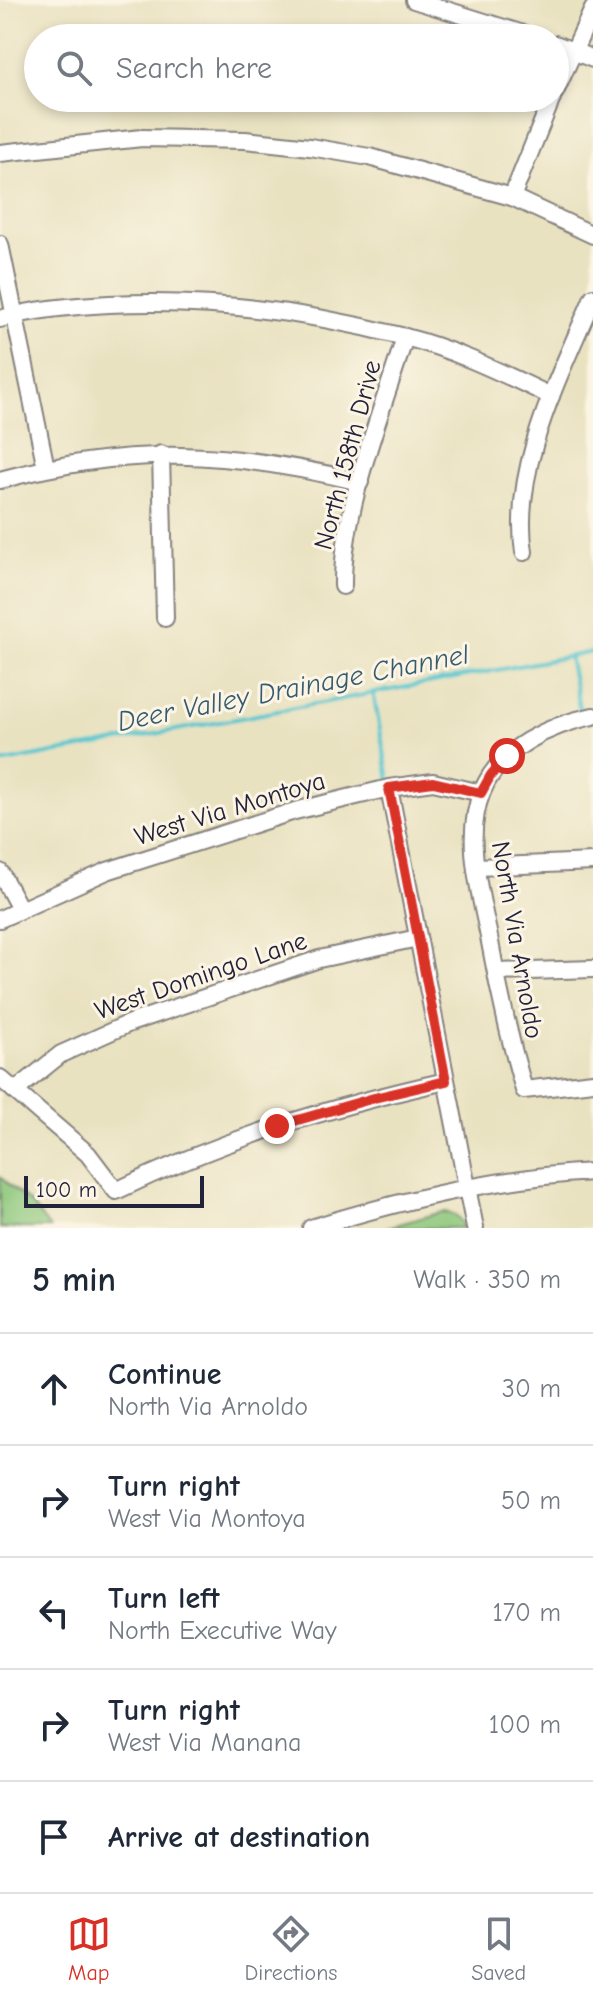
<!DOCTYPE html>
<html lang="en">
<head>
<meta charset="utf-8">
<style>
	body { margin:0; font-family:"Comic Neue",sans-serif; background:#f6f6f7; color:#1f2937 }
	.scale { position:absolute; left:24px; bottom:20px; width:180px; box-sizing:border-box; padding-left:8px; border:4px solid #22223b; border-top:0; font-size:22px; line-height:28px; white-space:nowrap; color:#22223b; -webkit-text-stroke:6px #fcf5e5; paint-order:stroke }
	.stop { position:absolute; width:24px; height:24px; margin:-18px; border:6px solid #d93025; border-radius:50%; background:#fff }
	.stop.end { background:#d93025; border-color:#fff; box-shadow:0 2px 8px #0008 }
	.list { margin:0; padding:0; list-style:none }
	h2 { display:flex; justify-content:space-between; align-items:center; height:104px; margin:0; padding:0 32px; font-size:34px }
	h2 small { font-size:26px; font-weight:400; color:#747a83 }
	.list li { display:grid; grid-template-columns:52px 1fr auto; gap:24px; align-items:center; box-sizing:border-box; height:112px; padding:0 32px; border-top:2px solid #e0e1e3 }
	.list b { display:block; font-size:30px; white-space:nowrap }
	.list p { margin:0; font-size:26px; white-space:nowrap; color:#747a83 }
	.list em { font-size:26px; font-style:normal; color:#747a83 }
	.icon { flex:none; width:44px; height:44px; fill:none; stroke:currentColor; stroke-width:2; stroke-linecap:round; stroke-linejoin:round }
	.map { position:relative; flex:none; width:593px; height:1228px; overflow:hidden }
	.search { position:absolute; background:#fff; box-shadow:0 4px 12px #0003; left:24px; right:24px; top:24px; height:88px; display:flex; align-items:center; gap:20px; box-sizing:border-box; padding:0 28px; border-radius:44px; color:#747a83; font-size:30px }
	.sheet { height:664px; background:#fff }
	nav { display:flex; justify-content:space-around; align-items:center; box-sizing:border-box; height:112px; border-top:2px solid #e0e1e3; background:#fff; font-size:22px; color:#747a83 }
	nav a { display:grid; justify-items:center; gap:4px }
	nav .on { color:#d93025 }
	.map>svg:first-child { display:block }
	.green { fill:#8dc77b; stroke:#58745b; stroke-width:2 }
	.lines { fill:none; stroke-linecap:round; stroke-linejoin:round }
	.stream { stroke:#59c6cf; stroke-width:4 }
	.minor-casing { stroke:#86827e; stroke-width:20 }
	.minor { stroke:#fff; stroke-width:16 }
	.route { stroke:#d93025; stroke-width:10 }
	.labels { text-anchor:middle; dominant-baseline:central; stroke-width:6; stroke-linejoin:round; paint-order:stroke }
	.street-label { font-size:26px; fill:#22223b; stroke:#fcf5e5 }
	.water-label { font-size:28px; font-style:italic; fill:#355b6f; stroke:#fcf5e5 }
</style>
</head>
<body>
<div class="map">
<svg width="593" height="1228" viewBox="0 0 593 1228">
	<rect width="100%" height="100%" fill="#fcf5e5"/>
	<filter id="ink" filterUnits="userSpaceOnUse"><feTurbulence type="fractalNoise" baseFrequency=".0125" numOctaves="2"/><feDisplacementMap in="SourceGraphic" scale="16" xChannelSelector="R" yChannelSelector="G"/><feConvolveMatrix kernelMatrix="1 2 1 2 8 2 1 2 1" color-interpolation-filters="sRGB"/></filter>
	<filter id="wash" filterUnits="userSpaceOnUse"><feTurbulence type="fractalNoise" baseFrequency=".006" numOctaves="4" result="noise"/><feDisplacementMap in="SourceGraphic" scale="32" xChannelSelector="R" yChannelSelector="G"/><feGaussianBlur stdDeviation="1.8" result="paint"/><feColorMatrix in="noise" values="0 0 0 0 0 0 0 0 0 0 0 0 0 0 0 0 0 1.4 0 .05"/><feComposite in="paint" operator="in"/></filter>
	<g filter="url(#wash)">
		<rect width="100%" height="100%" fill="#e9e2c1"/>
		<!-- green -->
		<g class="green">
			<path d="M0,1177L31,1204L50,1228H0Z"/>
			<path d="M442,1212C454,1212 460,1216 463,1228H385Z"/>
		</g>
		<g class="lines">
			<!-- stream -->
			<g class="stream">
				<path d="M569,656L580,712"/>
				<path d="M373,692L389,779"/>
				<path d="M0,763L593,652"/>
			</g>
		</g>
	</g>
	<g filter="url(#ink)">
		<g class="lines">
			<!-- minor casing -->
			<g class="minor-casing">
				<g id="minor">
					<path d="M414,0L536,38"/>
					<path d="M555,44L593,59"/>
					<path d="M555,92L593,9"/>
					<path d="M0,153L142,138L245,140L310,147L369,157L512,197L593,235"/>
					<path d="M512,197L552,98"/>
					<path d="M0,244L46,468"/>
					<path d="M0,319C35,309 73,306 109,304C210,299 306,311 405,337C456,350 504,374 551,396"/>
					<path d="M161,454L165,618"/>
					<path d="M0,480C130,445 230,450 360,482"/>
					<path d="M524,552C511,467 561,374 593,297"/>
					<path d="M343,586C342,508 382,412 405,337"/>
					<path d="M593,716C550,725 499,748 482,792C463,838 481,895 490,942C499,992 510,1041 524,1090L593,1082"/>
					<path d="M389,788L475,1228"/>
					<path d="M477,867L593,862"/>
					<path d="M0,872L20,909"/>
					<path d="M0,919L107,871L295,811L389,788L433,782L481,793"/>
					<path d="M496,972L593,969"/>
					<path d="M0,1078L88,1154L116,1191C223,1139 331,1107 446,1081"/>
					<path d="M15,1091L61,1054L130,1023L319,959L418,938"/>
					<path d="M311,1228C402,1200 498,1177 593,1172"/>
				</g>
			</g>
			<!-- minor -->
			<use href="#minor" class="minor"/>
		</g>
	</g>
	<g class="lines" filter="url(#ink)">
		<!-- route -->
		<path class="route" d="M277,1126L374,1098L446,1081L389,788L433,782L481,793L491,775L507,756"/>
	</g>
	<g class="labels">
		<!-- street labels -->
		<g class="street-label">
			<text transform="translate(348 455) rotate(-75)">North 158th Drive</text>
			<text transform="translate(230 809) rotate(-17)">West Via Montoya</text>
			<text transform="translate(517 940) rotate(80)">North Via Arnoldo</text>
			<text transform="translate(201 976) rotate(-19)">West Domingo Lane</text>
		</g>
		<!-- water labels -->
		<g class="water-label">
			<text transform="translate(293 688) rotate(-11)">Deer Valley Drainage Channel</text>
		</g>
	</g>
</svg>
<div class="scale">100 m</div>
<div class="stop" style="left:507px;top:756px"></div>
<div class="stop end" style="left:277px;top:1126px"></div>
<div class="search"><svg class="icon" aria-label="search" viewBox="0 0 24 24"><circle cx="10" cy="10" r="6"/><path d="M15 15l6 6"/></svg>Search here</div>
</div>
<section class="sheet">
<h2>5 min<small>Walk · 350 m</small></h2>
<ul class="list">
<li><svg class="icon" aria-label="ahead" viewBox="0 0 24 24"><path d="M12 20V5M6 11l6-6 6 6"/></svg><div><b>Continue</b><p>North Via Arnoldo</p></div><em>30 m</em></li>
<li><svg class="icon" aria-label="right" viewBox="0 0 24 24"><path d="M7 20v-9h11M14 6l5 5-5 5"/></svg><div><b>Turn right</b><p>West Via Montoya</p></div><em>50 m</em></li>
<li><svg class="icon" aria-label="left" viewBox="0 0 24 24"><path d="M17 20v-9H6M10 6l-5 5 5 5"/></svg><div><b>Turn left</b><p>North Executive Way</p></div><em>170 m</em></li>
<li><svg class="icon" aria-label="right" viewBox="0 0 24 24"><path d="M7 20v-9h11M14 6l5 5-5 5"/></svg><div><b>Turn right</b><p>West Via Manana</p></div><em>100 m</em></li>
<li><svg class="icon" aria-label="arrive" viewBox="0 0 24 24"><path d="M6 21V4h12l-3 4 3 4H6"/></svg><div><b>Arrive at destination</b></div></li>
</ul>
</section>
<nav>
<a class="on"><svg class="icon" aria-label="map" viewBox="0 0 24 24"><path d="M3 6l6-2 6 2 6-2v14l-6 2-6-2-6 2zM9 4v14M15 6v14"/></svg>Map</a>
<a><svg class="icon" aria-label="directions" viewBox="0 0 24 24"><path d="M12 3l9 9-9 9-9-9zM9 14v-3h6M13 9l2 2-2 2"/></svg>Directions</a>
<a><svg class="icon" aria-label="saved" viewBox="0 0 24 24"><path d="M7 4h10v16l-5-4-5 4z"/></svg>Saved</a>
</nav>
</body>
</html>
